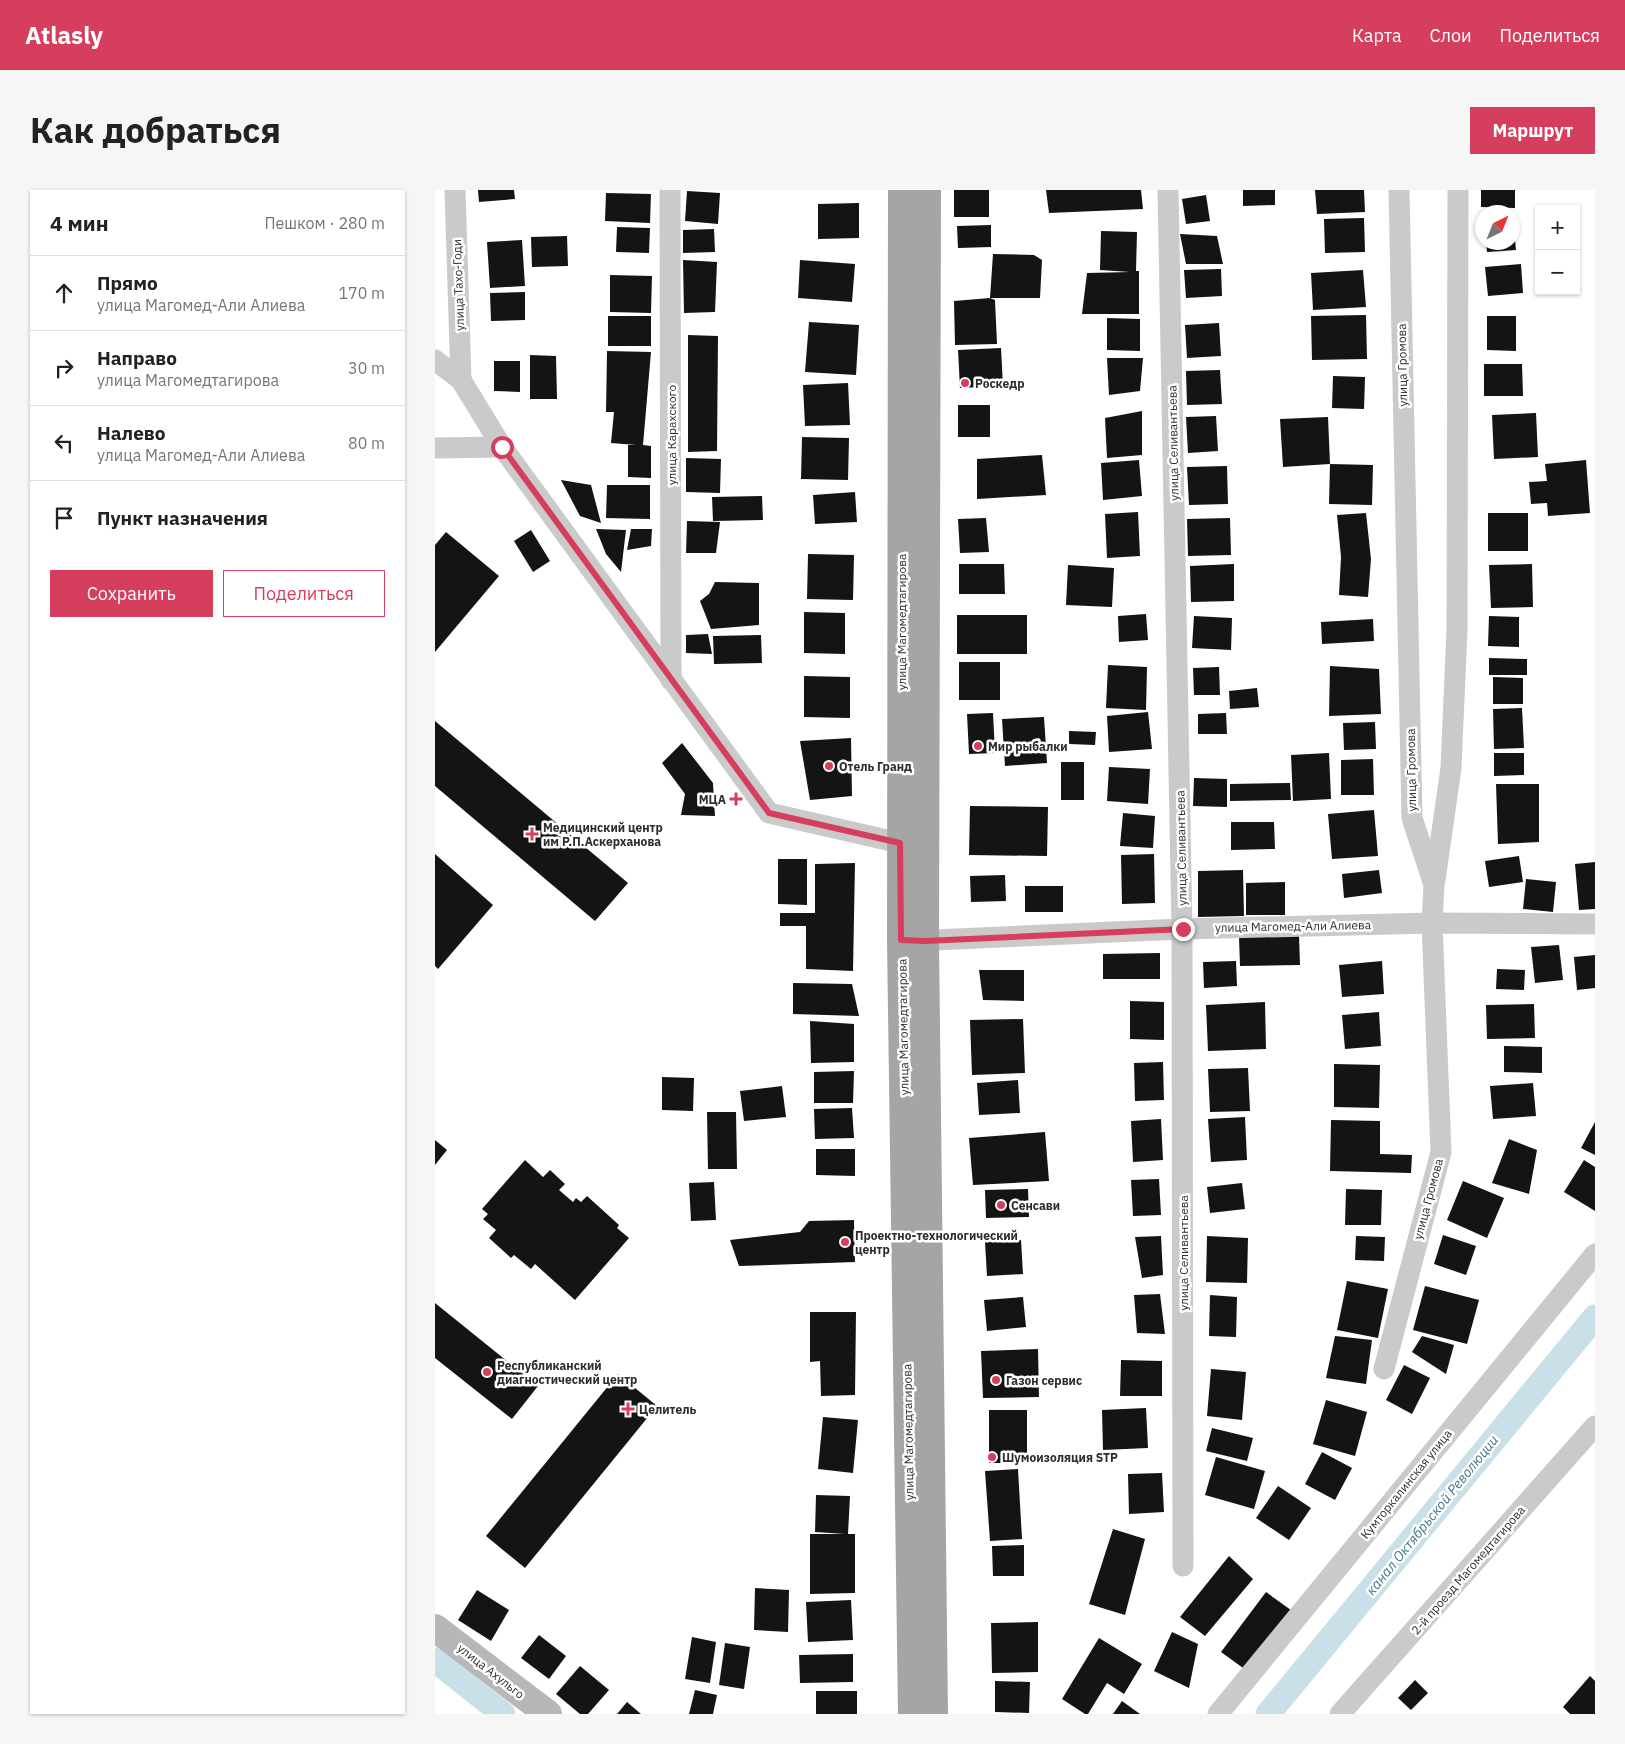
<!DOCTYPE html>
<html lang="ru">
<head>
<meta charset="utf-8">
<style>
	body { margin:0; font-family:"IBM Plex Sans",sans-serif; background:#f6f6f6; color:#222 }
	.controls { position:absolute; right:15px; top:15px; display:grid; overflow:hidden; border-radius:0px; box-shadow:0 1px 4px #0004 }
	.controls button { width:45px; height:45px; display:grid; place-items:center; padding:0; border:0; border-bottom:1px solid #e0e0e0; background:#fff; color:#222; font:25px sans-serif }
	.compass { position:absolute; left:1040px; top:15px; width:45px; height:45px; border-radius:50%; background:#fff; box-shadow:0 1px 4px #0004; rotate:43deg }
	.stop { position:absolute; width:15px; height:15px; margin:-11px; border:4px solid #d63e5e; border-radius:50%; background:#fff }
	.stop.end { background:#d63e5e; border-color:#fff; box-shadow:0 1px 5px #0008 }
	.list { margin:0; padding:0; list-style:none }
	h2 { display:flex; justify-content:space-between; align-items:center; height:65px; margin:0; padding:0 20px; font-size:21px }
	h2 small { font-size:16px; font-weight:400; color:#767676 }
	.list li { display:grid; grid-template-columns:32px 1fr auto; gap:15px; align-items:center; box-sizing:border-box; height:75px; padding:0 20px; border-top:1px solid #e0e0e0 }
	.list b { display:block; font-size:19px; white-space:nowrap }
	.list p { margin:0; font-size:16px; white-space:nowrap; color:#767676 }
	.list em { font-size:16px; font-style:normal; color:#767676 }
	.actions { display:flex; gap:10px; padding:15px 20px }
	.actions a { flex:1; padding:11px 0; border:1px solid #d63e5e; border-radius:0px; text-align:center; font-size:18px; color:#d63e5e }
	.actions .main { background:#d63e5e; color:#fff }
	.icon { flex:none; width:28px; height:28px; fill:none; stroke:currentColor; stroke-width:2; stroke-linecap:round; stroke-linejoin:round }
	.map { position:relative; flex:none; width:1160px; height:1524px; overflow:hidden; border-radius:0px }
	header { display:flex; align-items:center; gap:30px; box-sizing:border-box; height:70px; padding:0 25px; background:#d63e5e; color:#fff }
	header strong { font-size:24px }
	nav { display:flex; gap:28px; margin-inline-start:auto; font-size:18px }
	.intro { display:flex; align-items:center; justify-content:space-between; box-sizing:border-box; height:120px; padding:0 30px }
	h1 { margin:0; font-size:35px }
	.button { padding:12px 22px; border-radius:0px; background:#d63e5e; color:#fff; font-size:18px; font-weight:700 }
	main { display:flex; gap:30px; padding:0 30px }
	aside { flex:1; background:#fff; border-radius:0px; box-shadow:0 1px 4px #0004 }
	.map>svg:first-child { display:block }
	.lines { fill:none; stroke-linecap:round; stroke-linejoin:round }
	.canal { stroke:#c9e0e8; stroke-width:25 }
	.building { fill:#141414 }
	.minor { stroke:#cacaca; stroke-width:21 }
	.secondary { stroke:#b7b7b7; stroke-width:28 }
	.primary { stroke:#a5a5a5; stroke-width:28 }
	.route { stroke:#d63e5e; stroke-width:6 }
	.poi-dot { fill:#d63e5e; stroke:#fff; stroke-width:2 }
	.labels { text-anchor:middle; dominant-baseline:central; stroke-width:5; stroke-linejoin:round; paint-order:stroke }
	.street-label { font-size:12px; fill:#2d2d2d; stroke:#fff }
	.poi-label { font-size:12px; font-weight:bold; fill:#2d2d2d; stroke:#fff; text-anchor:start }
	.water-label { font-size:14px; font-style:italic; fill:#427788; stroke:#fff }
</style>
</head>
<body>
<header>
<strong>Atlasly</strong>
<nav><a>Карта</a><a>Слои</a><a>Поделиться</a></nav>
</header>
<div class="intro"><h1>Как добраться</h1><a class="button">Маршрут</a></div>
<main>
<aside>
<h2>4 мин<small>Пешком · 280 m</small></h2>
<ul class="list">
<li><svg class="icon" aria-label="ahead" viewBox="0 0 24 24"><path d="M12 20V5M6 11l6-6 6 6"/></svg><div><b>Прямо</b><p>улица Магомед-Али Алиева</p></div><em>170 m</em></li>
<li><svg class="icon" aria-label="right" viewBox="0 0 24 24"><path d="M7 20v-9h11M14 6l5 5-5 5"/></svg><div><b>Направо</b><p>улица Магомедтагирова</p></div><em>30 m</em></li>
<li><svg class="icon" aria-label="left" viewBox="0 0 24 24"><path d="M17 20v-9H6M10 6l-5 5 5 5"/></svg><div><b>Налево</b><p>улица Магомед-Али Алиева</p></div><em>80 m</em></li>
<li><svg class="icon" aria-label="arrive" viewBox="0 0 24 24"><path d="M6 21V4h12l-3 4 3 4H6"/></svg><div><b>Пункт назначения</b></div></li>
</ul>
<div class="actions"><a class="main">Сохранить</a><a>Поделиться</a></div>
</aside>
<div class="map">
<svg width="1160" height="1524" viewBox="0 0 1160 1524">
	<rect width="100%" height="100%" fill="#fff"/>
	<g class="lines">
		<!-- canal -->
		<g class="canal">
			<path d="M0,1470L68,1524"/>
			<path d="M833,1524L1160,1127"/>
		</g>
	</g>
	<!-- building -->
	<g class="building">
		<path d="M43,0H79L80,9L44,12Z"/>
		<rect x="519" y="0" width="35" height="27"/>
		<path d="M611,0H706L708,19L614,23Z"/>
		<path d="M808,0H840V15L808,16Z"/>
		<path d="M880,0H929L930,22L882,24Z"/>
		<path d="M1046,0H1080V18L1046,17Z"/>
		<path d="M252,1L285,3L283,34L250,31Z"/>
		<path d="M171,3L216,4L215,33L170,31Z"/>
		<path d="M771,5L775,31L751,34L747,9Z"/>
		<path d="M424,13V48L383,49V14Z"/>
		<path d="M929,28L930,62L890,63L889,29Z"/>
		<path d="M1078,29L1081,60L1052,62L1051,52H1078Z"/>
		<path d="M556,35V57L523,58L522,36Z"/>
		<path d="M182,37L215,38L214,63L181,62Z"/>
		<path d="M279,39L280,62L248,63V40Z"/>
		<path d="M666,41L702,42L701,81H704V124H647L652,83L695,82L665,80Z"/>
		<path d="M745,44L782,46L788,74H751Z"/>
		<path d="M132,46L133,76L97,77L96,47Z"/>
		<path d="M87,50L90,96L55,98L52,52Z"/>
		<path d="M558,64L599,65L607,70L605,108H555L560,110L562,154L520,155L519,111L555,108Z"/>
		<path d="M248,70L282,72L280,122L249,123Z"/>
		<path d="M365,70L420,74L417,112L363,108Z"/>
		<path d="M1086,74L1088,103L1053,106L1050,77Z"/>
		<path d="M786,79L787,106L751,108L749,80Z"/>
		<path d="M928,80L931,117L878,120L876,83Z"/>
		<path d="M175,85L217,86L216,123L175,122Z"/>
		<path d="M90,102V130L56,131L55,103Z"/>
		<path d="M931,125L932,169L877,170L876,126Z"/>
		<rect x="173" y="126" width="43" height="30"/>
		<path d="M1052,126H1081V161L1052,160Z"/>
		<path d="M672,128L705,129V161L672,160Z"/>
		<path d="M374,132L424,135L421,185L370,182Z"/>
		<path d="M784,133L786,166L752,168L750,135Z"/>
		<path d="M253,145L283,146L282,261L253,262Z"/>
		<path d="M566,158L568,196L525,198L523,160Z"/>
		<path d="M172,161L216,162L208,255L216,256V288L193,287V255H201L176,253L179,222H171Z"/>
		<path d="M95,165L121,166L122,209H95Z"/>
		<path d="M672,168H708L705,201L674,205Z"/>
		<path d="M59,171H85V202L59,201Z"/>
		<path d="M1049,174H1087L1088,206H1049Z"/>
		<path d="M785,180L787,214L752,215L751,181Z"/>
		<path d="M898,186L930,187L929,219L897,218Z"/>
		<path d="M413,193L415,235L370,236L368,195Z"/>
		<rect x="523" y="215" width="32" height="32"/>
		<path d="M707,221V265L672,268L670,228Z"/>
		<path d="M1101,223L1103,267L1059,269L1057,225Z"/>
		<path d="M781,226L783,261L753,263L751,227Z"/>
		<path d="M893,227L895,274L848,277L845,229Z"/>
		<path d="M367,247L414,248L413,290L366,289Z"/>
		<path d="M607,265L611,305L542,309V269Z"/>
		<path d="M251,268L286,269L285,303L251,302Z"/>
		<path d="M704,270L707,306L668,310L666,273Z"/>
		<path d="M1151,270L1155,323L1113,326L1112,313L1096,314L1094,292L1112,291L1110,274Z"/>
		<path d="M895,274L938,275L937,315L894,314Z"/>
		<path d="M792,276L793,314L754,315L752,277Z"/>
		<path d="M126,290L156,295L166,333L145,326Z"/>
		<path d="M172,295H215V329L171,328Z"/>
		<path d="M420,302L422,332L380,334L378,305Z"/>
		<path d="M327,306L328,330L278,331L277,307Z"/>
		<path d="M703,322L705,366L672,368L670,324Z"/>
		<path d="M931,323L936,369L933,407L904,405L906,367L902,325Z"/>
		<rect x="1053" y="323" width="40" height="38"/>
		<path d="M551,328L554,362L525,363L523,329Z"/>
		<path d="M795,328L796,365L753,366L752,329Z"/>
		<path d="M252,331L285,332L281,363H251Z"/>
		<path d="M161,339L191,340L186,382L171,364Z"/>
		<path d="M196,339H217L216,356L192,360Z"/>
		<path d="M96,340L115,371L98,382L79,351Z"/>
		<path d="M11,342L64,386L0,462V355Z"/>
		<path d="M373,364L419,365L418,410L372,409Z"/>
		<path d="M524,374H569L570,404H524Z"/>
		<path d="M799,374V411L756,412L755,376Z"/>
		<path d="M1097,374L1098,417L1056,418L1054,375Z"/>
		<path d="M633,375L679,378L677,417L631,415Z"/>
		<path d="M280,392L324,393V435L276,439L265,411L274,404Z"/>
		<path d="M369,422L410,423V464L369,463Z"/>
		<path d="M711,424L713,450L684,452L683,426Z"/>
		<rect x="522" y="425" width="70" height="39"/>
		<path d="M759,426L797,428L796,460L757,458Z"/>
		<path d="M1054,426L1084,427V457L1053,456Z"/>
		<path d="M938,429L939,451L887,454L886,432Z"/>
		<path d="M273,444L277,464L251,463V445Z"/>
		<path d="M326,445L327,473L279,474L278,446Z"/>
		<path d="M1054,468L1092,469V485H1054Z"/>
		<rect x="524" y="472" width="41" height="38"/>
		<path d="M673,475L712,477L711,520L671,518Z"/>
		<path d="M895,476L944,479L946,524L894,526Z"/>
		<path d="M784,477L785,505H759L758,478Z"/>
		<path d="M369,486L415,487V528L369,527Z"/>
		<path d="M1058,487L1088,488V514H1058Z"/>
		<path d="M822,498L824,517L795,519L794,501Z"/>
		<path d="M1087,518L1089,558L1059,559L1058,519Z"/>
		<path d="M713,522L717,559L674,562L672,526Z"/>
		<path d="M558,523L560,563L534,564L532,524Z"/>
		<path d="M791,523L792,544H763V524Z"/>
		<path d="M609,527L612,573L570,576L567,529Z"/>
		<path d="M0,531L193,693L160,731L0,596Z"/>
		<path d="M940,532L941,559L909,560L908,533Z"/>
		<path d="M634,541L661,542L660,555L634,554Z"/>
		<path d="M416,548L417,606L375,610L365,551Z"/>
		<path d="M247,553L278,593L280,626L246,625L250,604L227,573Z"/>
		<path d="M894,563L896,609L858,611L856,565Z"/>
		<path d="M1059,563H1089V585L1059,586Z"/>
		<path d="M938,569L939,605H906V570Z"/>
		<rect x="626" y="572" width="23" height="38"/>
		<path d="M674,577L715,579L713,614L672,611Z"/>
		<path d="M759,588L792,589V617L758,616Z"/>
		<path d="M855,593L856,610L795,611V594Z"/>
		<path d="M1061,594H1104V652L1063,654Z"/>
		<path d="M535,616L613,617L612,666L534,665Z"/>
		<path d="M939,620L943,666L897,669L893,624Z"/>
		<path d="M688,623L720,626L718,658L685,656Z"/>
		<path d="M796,632H839L840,659L796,660Z"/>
		<path d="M0,664L58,715L3,779L0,776Z"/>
		<path d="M719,664L720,713L687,714L686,665Z"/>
		<path d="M1084,666L1088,692L1054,697L1050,671Z"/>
		<path d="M343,669H372V715L343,714Z"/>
		<path d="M1160,672V719L1144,720L1140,674Z"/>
		<path d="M420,673L418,781L371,779V736H345V723H380V674Z"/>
		<path d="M808,680L809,726L763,727V681Z"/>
		<path d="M944,680L947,703L909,708L907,684Z"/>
		<path d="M570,685L571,711L536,712L535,686Z"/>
		<path d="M1091,689L1121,692L1118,722L1088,719Z"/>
		<path d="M850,692V725H811V693Z"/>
		<rect x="590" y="696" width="38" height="26"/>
		<path d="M864,746L865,775L805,776L804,747Z"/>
		<path d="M1124,755L1128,790L1100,793L1096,757Z"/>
		<path d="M725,763V789H668V764Z"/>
		<path d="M1160,765V798L1142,800L1139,767Z"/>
		<path d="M801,771L802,796L769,798L768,772Z"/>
		<path d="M947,771L949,804L907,807L904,775Z"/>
		<path d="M1062,779L1090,780L1089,800L1061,799Z"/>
		<path d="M544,780H589V811L548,810Z"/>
		<path d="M358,793L417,794L424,826L358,824Z"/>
		<path d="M695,811L729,812V850L695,849Z"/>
		<path d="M830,812L831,859L773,861L771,815Z"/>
		<path d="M1099,814L1100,848L1052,849L1051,815Z"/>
		<path d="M944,822L946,856L910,859L907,825Z"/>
		<path d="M588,829L590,883L537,885L535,830Z"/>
		<path d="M375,831L419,834V872L376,873Z"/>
		<path d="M1069,856L1107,857V883L1069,882Z"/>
		<path d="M728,872L729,910L700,911L699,873Z"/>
		<path d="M899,874L945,875L944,918L899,917Z"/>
		<path d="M813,878L815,921L775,922L773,879Z"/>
		<path d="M419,881L418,913H379V882Z"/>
		<path d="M227,887L259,888L258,921L227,920Z"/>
		<path d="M583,890L585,923L544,925L542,893Z"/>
		<path d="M1098,893L1101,926L1058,929L1055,896Z"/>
		<path d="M347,896L351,927L309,931L305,901Z"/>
		<path d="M417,918L419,948L380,949L379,919Z"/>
		<path d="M272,922H301L302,979H273Z"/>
		<path d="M810,927L812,970L776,972L773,929Z"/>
		<path d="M726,929L728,970L698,972L696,931Z"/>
		<path d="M896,930L945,931V964L977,965L976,983L895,981Z"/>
		<path d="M1160,932V965L1146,958Z"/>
		<path d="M610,942L614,991L538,995L534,948Z"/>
		<path d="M1074,949L1102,960L1094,1004L1057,993Z"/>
		<path d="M0,950L12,960L0,975Z"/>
		<path d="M381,959H420V986L381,985Z"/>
		<path d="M90,970L108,987L115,980L130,994L124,1000L138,1012L141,1008L146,1012L152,1006L184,1035L182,1038L194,1048L140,1110L100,1074L96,1079L79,1065L76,1068L54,1048L61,1040L48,1029L53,1024L47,1019Z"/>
		<path d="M1149,970L1160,977V1021L1129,1002Z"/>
		<path d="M724,989L726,1025L698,1026L696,990Z"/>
		<path d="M1028,991L1069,1008L1052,1048L1012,1030Z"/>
		<path d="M279,992L281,1030L256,1031L254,993Z"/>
		<path d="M807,993L810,1019L775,1023L772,997Z"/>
		<path d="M593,999L594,1027L551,1028L550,1000Z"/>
		<path d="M911,999L947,1000L946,1035H910Z"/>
		<path d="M419,1030L420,1072L304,1076L295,1050L365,1042L374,1031Z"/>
		<path d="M1008,1045L1041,1056L1031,1085L999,1074Z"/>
		<path d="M726,1046L728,1085L707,1088L700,1047Z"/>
		<path d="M772,1046L813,1048L812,1093L771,1092Z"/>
		<path d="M921,1046L950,1047L949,1071L920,1070Z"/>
		<path d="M586,1050L588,1084L552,1086L550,1052Z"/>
		<path d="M912,1091L953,1099L943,1148L902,1140Z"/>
		<path d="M990,1096L1044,1110L1032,1154L978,1140Z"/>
		<path d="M725,1104L730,1144L702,1143L699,1105Z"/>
		<path d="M775,1105L802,1107L801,1147L774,1146Z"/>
		<path d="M588,1107L591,1137L552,1141L549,1110Z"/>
		<path d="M0,1113L103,1196L77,1229L0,1168Z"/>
		<path d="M375,1122H421L420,1205L386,1206L385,1171L375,1172Z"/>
		<path d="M900,1146L937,1150L931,1194L891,1188Z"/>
		<path d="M987,1146L1019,1155L1011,1184L977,1162Z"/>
		<path d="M603,1159L604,1207L548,1208L546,1161Z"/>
		<path d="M686,1170L727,1171V1206H685Z"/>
		<path d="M969,1175L995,1188L977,1224L951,1210Z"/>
		<path d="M776,1179L811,1182L807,1230L772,1226Z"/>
		<path d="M183,1184L222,1216L90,1378L51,1346Z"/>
		<path d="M891,1210L932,1222L920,1266L878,1254Z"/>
		<path d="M711,1218L713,1258L668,1260L667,1220Z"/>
		<rect x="554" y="1220" width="38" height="53"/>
		<path d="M388,1227L423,1230L418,1283L383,1279Z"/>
		<path d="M777,1238L818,1248L812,1271L771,1261Z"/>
		<path d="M887,1262L917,1278L900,1310L870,1294Z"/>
		<path d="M781,1267L830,1281L819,1319L770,1305Z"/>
		<path d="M583,1279L587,1349L555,1351L550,1281Z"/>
		<path d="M727,1283L729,1322L694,1324L693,1284Z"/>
		<path d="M843,1296L876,1318L854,1350L821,1328Z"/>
		<path d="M381,1305L415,1306L413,1344H420V1403L375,1404V1344H410L380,1342Z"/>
		<path d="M678,1339L710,1349L690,1425L654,1414Z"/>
		<path d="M589,1355V1386H558L557,1356Z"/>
		<path d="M794,1366L818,1389L770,1446L745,1427Z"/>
		<path d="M320,1398L354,1400L353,1442L319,1440Z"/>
		<path d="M42,1400L74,1420L56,1451L23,1430Z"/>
		<path d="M831,1402L860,1423L815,1483L786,1462Z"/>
		<path d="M416,1410L418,1450L373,1452L371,1412Z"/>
		<path d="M603,1432V1482L557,1483L556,1433Z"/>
		<path d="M737,1442L763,1454L754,1498L719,1481Z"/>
		<path d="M104,1445L131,1466L114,1489L86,1468Z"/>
		<path d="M257,1447L281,1452L275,1493L250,1489Z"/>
		<path d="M664,1448L707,1474L689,1504L672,1493L653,1524H650L627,1509Z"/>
		<path d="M290,1453L315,1457L309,1499L284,1495Z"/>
		<path d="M418,1464V1492L365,1493L364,1465Z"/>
		<path d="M145,1476L174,1500L153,1524H145L121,1504Z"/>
		<path d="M1155,1486L1160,1491V1524H1135L1128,1517Z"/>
		<path d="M980,1490L993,1503L976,1520L963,1508Z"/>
		<path d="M560,1491L595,1492L594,1523L560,1522Z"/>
		<path d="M260,1500L282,1505L278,1524H254Z"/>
		<rect x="381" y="1501" width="41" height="23"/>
		<path d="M687,1511L705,1524H678Z"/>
		<path d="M192,1512L206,1524H182Z"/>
	</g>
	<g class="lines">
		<!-- minor -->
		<g class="minor">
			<path d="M20,0L26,190"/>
			<path d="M235,0L236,490"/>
			<path d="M733,0L747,739L748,1376"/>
			<path d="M0,170L26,190L67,257L334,623L465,653L482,654"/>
			<path d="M0,258L67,257"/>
			<path d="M1000,690L1016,578L1022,440L1023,0"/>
			<path d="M476,751L747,739L997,733L1160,734"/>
			<path d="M949,1179L1006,962L997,733L999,695L977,628L964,0"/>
			<path d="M783,1524L1160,1064"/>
			<path d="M905,1524L1160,1236"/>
		</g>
		<!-- secondary -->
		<path class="secondary" d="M0,1438L113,1524"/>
		<!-- primary -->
		<g class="primary">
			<path d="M467,0L466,750L477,1524"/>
			<path d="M492,0L490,751L499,1524"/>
		</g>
	</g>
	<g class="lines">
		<!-- route -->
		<path class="route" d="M67,257L334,623L465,653L466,750L490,751L748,739"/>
	</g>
	<!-- markers -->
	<g class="poi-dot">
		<circle cx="530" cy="193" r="5"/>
		<circle cx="543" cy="556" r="5"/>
		<circle cx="394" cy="576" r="5"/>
		<path d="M298.5 601.5h5v5h5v5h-5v5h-5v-5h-5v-5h5z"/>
		<path d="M94.5 636.5h5v5h5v5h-5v5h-5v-5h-5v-5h5z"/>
		<circle cx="566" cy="1015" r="5"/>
		<circle cx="410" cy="1052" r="5"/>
		<circle cx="52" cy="1182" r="5"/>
		<circle cx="561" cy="1190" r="5"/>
		<path d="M190.5 1211.5h5v5h5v5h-5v5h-5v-5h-5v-5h5z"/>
		<circle cx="557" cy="1267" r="5"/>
	</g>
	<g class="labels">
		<!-- street labels -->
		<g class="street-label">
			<text transform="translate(23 95) rotate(-92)">улица Тахо-Годи</text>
			<text transform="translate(967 175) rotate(-91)">улица Громова</text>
			<text transform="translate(236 245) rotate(-90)">улица Карахского</text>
			<text transform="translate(738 253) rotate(-91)">улица Селивантьева</text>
			<text transform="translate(466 432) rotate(-90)">улица Магомедтагирова</text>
			<text transform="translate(976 580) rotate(-91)">улица Громова</text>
			<text transform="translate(746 658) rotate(-91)">улица Селивантьева</text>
			<text transform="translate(858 736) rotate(-1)">улица Магомед-Али Алиева</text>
			<text transform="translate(468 837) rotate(-91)">улица Магомедтагирова</text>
			<text transform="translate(993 1009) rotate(-75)">улица Громова</text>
			<text transform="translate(748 1063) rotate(-90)">улица Селивантьева</text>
			<text transform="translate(473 1242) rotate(-91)">улица Магомедтагирова</text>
			<text transform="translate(971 1294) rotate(-51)">Кумторкалинская улица</text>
			<text transform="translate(1033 1380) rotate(-49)">2-й проезд Магомедтагирова</text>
			<text transform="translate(56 1481) rotate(38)">улица Ахульго</text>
		</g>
		<!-- poi labels -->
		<g class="poi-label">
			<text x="540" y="193">Роскедр</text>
			<text x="553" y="556">Мир рыбалки</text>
			<text x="404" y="576">Отель Гранд</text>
			<text x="291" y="609" text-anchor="end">МЦА</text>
			<text x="108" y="637">Медицинский центр<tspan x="108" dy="14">им Р.П.Аскерханова</tspan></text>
			<text x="576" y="1015">Сенсави</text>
			<text x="420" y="1045">Проектно-технологический<tspan x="420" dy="14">центр</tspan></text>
			<text x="62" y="1175">Республиканский<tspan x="62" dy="14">диагностический центр</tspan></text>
			<text x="571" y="1190">Газон сервис</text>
			<text x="204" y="1219">Целитель</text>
			<text x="567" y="1267">Шумоизоляция STP</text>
		</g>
		<!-- water labels -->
		<g class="water-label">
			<text transform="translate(997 1325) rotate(-51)">канал Октябрьской Революции</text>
		</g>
	</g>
</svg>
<div class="controls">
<button>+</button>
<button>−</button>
</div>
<svg class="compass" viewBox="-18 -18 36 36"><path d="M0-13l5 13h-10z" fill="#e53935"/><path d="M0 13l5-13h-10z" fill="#767676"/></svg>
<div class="stop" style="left:67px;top:257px"></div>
<div class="stop end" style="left:748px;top:739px"></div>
</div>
</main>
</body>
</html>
